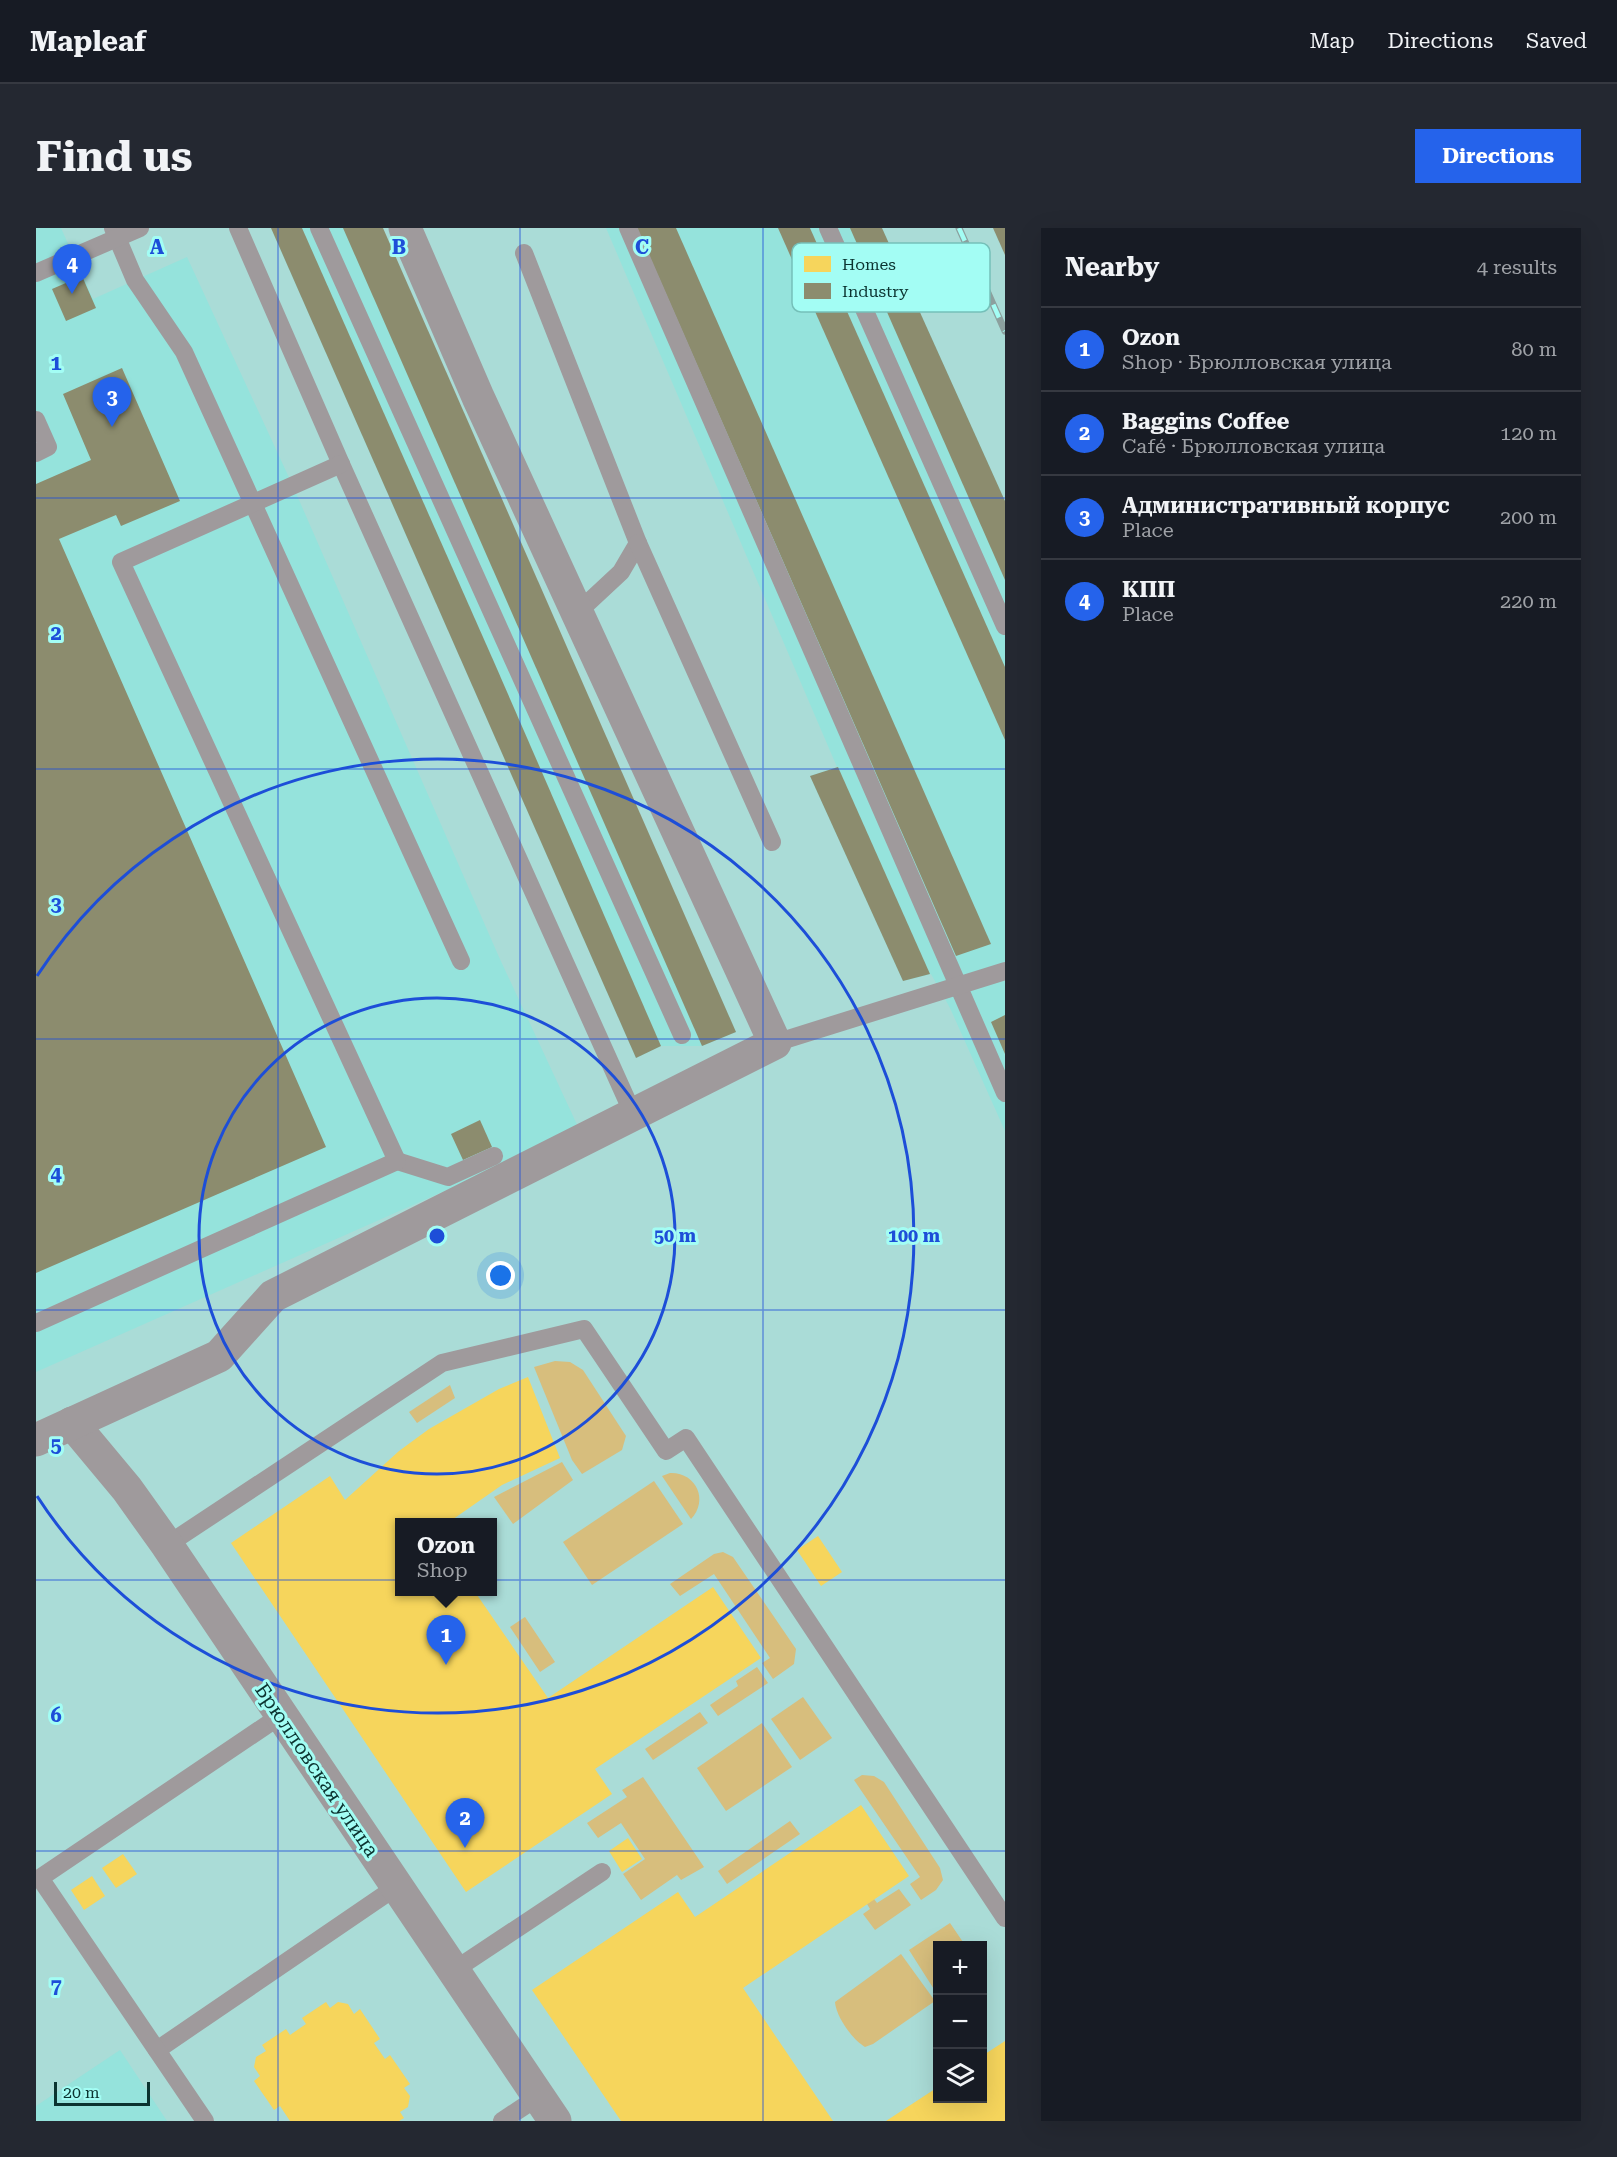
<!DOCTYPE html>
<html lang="en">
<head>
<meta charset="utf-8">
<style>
	body { margin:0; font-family:"Roboto Serif",serif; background:#242831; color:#f1f3f6 }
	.controls { position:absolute; right:18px; bottom:18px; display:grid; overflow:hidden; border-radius:0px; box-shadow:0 6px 24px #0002 }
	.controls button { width:54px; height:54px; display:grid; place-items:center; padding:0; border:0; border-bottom:2px solid #363941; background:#171b24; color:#f1f3f6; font:30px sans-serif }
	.scale { position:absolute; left:18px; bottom:15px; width:96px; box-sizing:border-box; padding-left:6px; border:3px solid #0b3330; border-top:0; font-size:16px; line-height:21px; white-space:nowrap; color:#0b3330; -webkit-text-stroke:4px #a3fdf4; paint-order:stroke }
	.you { position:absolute; left:465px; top:1048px; width:21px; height:21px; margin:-15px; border:4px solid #fff; border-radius:50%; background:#1a73e8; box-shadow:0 0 0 9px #1a73e833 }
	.badge { display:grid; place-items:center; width:39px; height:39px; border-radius:50%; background:#2563eb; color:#fff; font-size:20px; font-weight:700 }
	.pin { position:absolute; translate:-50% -50px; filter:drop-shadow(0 2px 3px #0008) }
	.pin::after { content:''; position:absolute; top:32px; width:21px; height:18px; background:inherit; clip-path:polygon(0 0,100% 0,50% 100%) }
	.popup { position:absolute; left:359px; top:1290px; width:102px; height:78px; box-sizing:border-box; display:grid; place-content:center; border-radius:0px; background:#171b24; filter:drop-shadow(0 2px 4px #0005); font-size:20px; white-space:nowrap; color:#9ea1a6 }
	.popup b { font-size:22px; color:#f1f3f6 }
	.popup::after { content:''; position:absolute; left:50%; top:100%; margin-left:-12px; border:12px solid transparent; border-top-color:#171b24 }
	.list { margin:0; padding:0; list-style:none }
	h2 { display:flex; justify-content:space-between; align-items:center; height:78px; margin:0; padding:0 24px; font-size:26px }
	h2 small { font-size:20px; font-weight:400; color:#9ea1a6 }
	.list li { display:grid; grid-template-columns:39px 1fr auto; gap:18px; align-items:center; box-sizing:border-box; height:84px; padding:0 24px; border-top:2px solid #363941 }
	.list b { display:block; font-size:22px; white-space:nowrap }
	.list p { margin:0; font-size:20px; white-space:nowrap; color:#9ea1a6 }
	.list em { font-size:20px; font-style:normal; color:#9ea1a6 }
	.icon { flex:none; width:33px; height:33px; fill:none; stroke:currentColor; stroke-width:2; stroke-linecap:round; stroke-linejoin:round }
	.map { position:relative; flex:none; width:969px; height:1893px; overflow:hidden; border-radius:0px }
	header { display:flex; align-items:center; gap:36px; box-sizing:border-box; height:84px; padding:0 30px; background:#171b24; border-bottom:2px solid #363941 }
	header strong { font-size:28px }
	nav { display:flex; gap:33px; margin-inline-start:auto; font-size:21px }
	.intro { display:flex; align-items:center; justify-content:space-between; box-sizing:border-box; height:144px; padding:0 36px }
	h1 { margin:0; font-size:42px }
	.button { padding:15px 27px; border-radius:0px; background:#2563eb; color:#fff; font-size:21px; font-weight:700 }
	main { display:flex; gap:36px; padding:0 36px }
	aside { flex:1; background:#171b24; border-radius:0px; box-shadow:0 6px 24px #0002 }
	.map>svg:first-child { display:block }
	.built { fill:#95e3dc }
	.green { fill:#d7be7d }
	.homes { fill:#f6d55c }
	.industry { fill:#8c8c6e }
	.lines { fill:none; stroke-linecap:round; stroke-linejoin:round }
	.service { stroke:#9f9a9c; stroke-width:18 }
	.minor { stroke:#9f9a9c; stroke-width:33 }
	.rail-casing { stroke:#8ca09e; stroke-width:7 }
	.rail { stroke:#a3fdf4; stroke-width:4.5; stroke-dasharray:14; stroke-linecap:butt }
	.grid { fill:none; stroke:#1d4ed8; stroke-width:1.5; stroke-opacity:0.55 }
	.ring { fill:none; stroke:#1d4ed8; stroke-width:3 }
	.labels { text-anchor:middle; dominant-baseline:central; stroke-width:6; stroke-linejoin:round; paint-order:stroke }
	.street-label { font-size:20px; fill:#0b3330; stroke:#a3fdf4 }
	.key { fill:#a3fdf4; stroke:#75c0b9; stroke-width:1.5 }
	.key-label { font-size:16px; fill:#0b3330 }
	.grid-label { font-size:20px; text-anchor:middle; font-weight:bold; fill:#1d4ed8; stroke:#a3fdf4; stroke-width:6; stroke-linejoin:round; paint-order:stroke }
	.centre { fill:#1d4ed8; stroke:#a3fdf4; stroke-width:3 }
	.ring-label { font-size:18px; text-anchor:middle; font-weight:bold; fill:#1d4ed8; stroke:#a3fdf4; stroke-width:6; stroke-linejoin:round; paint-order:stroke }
</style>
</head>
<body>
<header>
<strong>Mapleaf</strong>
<nav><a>Map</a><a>Directions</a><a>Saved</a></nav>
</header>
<div class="intro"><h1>Find us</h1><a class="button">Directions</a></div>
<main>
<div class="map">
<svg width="969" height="1893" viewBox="0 0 969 1893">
	<rect width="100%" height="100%" fill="#aadcd7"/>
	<!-- built -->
	<g class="built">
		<path d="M0,0H25L57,71L151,29L256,256L463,729L544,903L0,1144Z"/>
		<path d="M235,0H343L700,804L666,818H625L600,830Z"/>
		<path d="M570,0H846L969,273V903L914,780L895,746L867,753L774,548L801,539Z"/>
		<path d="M84,1822L131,1893H0V1878Z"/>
	</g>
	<!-- green -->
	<g class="green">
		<path d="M519,1133L534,1134L547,1142L590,1208L586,1222L546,1246L536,1232L498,1139Z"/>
		<path d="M414,1157L419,1170L381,1195L373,1184Z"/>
		<path d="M526,1234L537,1252L477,1296L458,1269Z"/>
		<path d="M634,1245C660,1244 673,1272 655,1291L626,1248Z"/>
		<path d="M618,1253L647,1296L556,1357L527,1314Z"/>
		<path d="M687,1324L697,1329L760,1421L758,1436L737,1451L726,1435L734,1430L678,1346L644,1368L634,1356L678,1326Z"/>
		<path d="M489,1389L519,1434L504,1444L474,1399Z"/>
		<path d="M721,1439L732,1455L682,1488L674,1477L702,1458L700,1453Z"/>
		<path d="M767,1469L796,1510L764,1532L735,1491Z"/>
		<path d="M664,1484L672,1495L617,1532L609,1521Z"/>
		<path d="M726,1495L756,1539L690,1583L661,1540Z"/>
		<path d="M826,1547L838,1548L848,1554L904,1640L907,1652L900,1662L885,1672L874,1656L884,1649L818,1552Z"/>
		<path d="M607,1549L668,1639L645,1652L641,1647L605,1672L587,1646L609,1631L585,1595L562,1610L551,1595L591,1569L586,1562Z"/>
		<path d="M754,1593L764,1606L691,1656L682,1643Z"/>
		<path d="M863,1661L875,1677L839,1702L827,1686L834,1681L831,1676L838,1671L841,1675Z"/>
		<path d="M914,1695L929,1717L902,1718L901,1766L873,1722Z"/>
		<path d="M865,1726L899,1773L837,1816L829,1819C817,1812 800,1789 799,1774Z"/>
	</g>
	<!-- homes -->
	<g class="homes">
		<path d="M492,1149L524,1230L466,1257L413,1294H364V1364H439L512,1470L677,1359L725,1430L559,1541L576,1566L430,1664L195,1315L294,1248L309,1272L363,1223L393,1201L463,1161Z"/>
		<path d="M782,1308L806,1344L785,1358L761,1322Z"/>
		<path d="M825,1577L873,1648L707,1760L797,1893H585L496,1762L642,1664L659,1689Z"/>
		<path d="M592,1610L606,1631L586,1644L573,1623Z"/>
		<path d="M87,1626L101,1646L80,1660L66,1640Z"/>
		<path d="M56,1648L69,1668L48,1682L35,1662Z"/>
		<path d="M290,1774L294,1780L302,1774L312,1776L318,1786L324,1781L344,1811L338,1815L349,1831L354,1827L374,1856L368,1860L374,1868L372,1879L364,1884L368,1890L363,1893H254L244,1878L238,1882L218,1853L224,1848L218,1839L220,1829L230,1823L226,1817L250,1801L254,1807L270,1796L266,1790Z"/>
		<path d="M969,1813V1893H850L902,1859V1870H946V1828Z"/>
	</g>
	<!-- industry -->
	<g class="industry">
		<path d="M235,0H266L458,434L625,818L600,830Z"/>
		<path d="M307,0H347L700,804L666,818Z"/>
		<path d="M601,0H640L955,716L920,728Z"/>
		<path d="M742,0H774L969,439V512Z"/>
		<path d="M814,0H846L969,273V352Z"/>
		<path d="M957,0H969V27Z"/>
		<path d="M46,48L60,80L30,93L16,61Z"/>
		<path d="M86,140L144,273L85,298L80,287L23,311L290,919L0,1045V256L55,232L27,166Z"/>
		<path d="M802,539L894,746L867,753L774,548Z"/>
		<path d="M969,787V826L955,794Z"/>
		<path d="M444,892L456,919L427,932L415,906Z"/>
	</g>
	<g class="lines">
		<!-- service -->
		<g class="service">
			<path d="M77,0L99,52L148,124L425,733"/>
			<path d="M202,0L305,236L598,888"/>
			<path d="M283,0L646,807"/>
			<path d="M592,0L969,865"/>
			<path d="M792,0L969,398"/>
			<path d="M488,25L602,315L585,344L541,385"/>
			<path d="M0,45L104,0"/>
			<path d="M0,192L12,219L0,225"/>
			<path d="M602,315L736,614"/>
			<path d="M739,815L969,743"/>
			<path d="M361,933L412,949L458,928"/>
			<path d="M0,1095L361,933L85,334L305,236"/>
			<path d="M131,1317L406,1135L548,1101L630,1223L650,1210L969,1690"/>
			<path d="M417,1743L566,1644"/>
			<path d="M121,1822L360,1659"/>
			<path d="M169,1893L4,1650L244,1488"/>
			<path d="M466,1893L502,1869"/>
		</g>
		<!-- minor -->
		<g class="minor">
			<path d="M36,1195L91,1261L131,1317L519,1893"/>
			<path d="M0,1212L183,1128L237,1068L739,815L442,169L369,0"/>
		</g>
		<!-- rail casing -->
		<g class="rail-casing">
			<path id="rail" d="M923,0L969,103"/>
		</g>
		<!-- rail -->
		<use href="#rail" class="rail"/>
	</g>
	<!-- grid -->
	<path class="grid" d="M242,0V1893M484,0V1893M727,0V1893M0,270H969M0,541H969M0,811H969M0,1082H969M0,1352H969M0,1623H969"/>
	<!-- distance rings -->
	<g class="ring">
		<circle cx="401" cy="1008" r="238"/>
		<path d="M1 748A477 477 0 1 1 1 1268"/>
	</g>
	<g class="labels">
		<!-- street labels -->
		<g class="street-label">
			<text transform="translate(281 1542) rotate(56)">Брюлловская улица</text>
		</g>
	</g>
	<!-- legend -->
	<rect x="756" y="15" width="198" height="69" rx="9" class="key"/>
	<rect x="768" y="28" width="27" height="16" fill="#f6d55c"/>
	<rect x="768" y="55" width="27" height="16" fill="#8c8c6e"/>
	<g class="key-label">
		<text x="806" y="42">Homes</text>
		<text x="806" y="69">Industry</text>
	</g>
	<g class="grid-label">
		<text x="121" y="26">A</text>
		<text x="363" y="26">B</text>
		<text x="606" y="26">C</text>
		<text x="20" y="142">1</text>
		<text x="20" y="412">2</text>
		<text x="20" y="683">3</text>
		<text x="20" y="953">4</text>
		<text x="20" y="1224">5</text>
		<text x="20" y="1494">6</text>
		<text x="20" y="1765">7</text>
	</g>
	<circle cx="401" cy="1008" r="9" class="centre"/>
	<g class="ring-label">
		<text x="639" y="1014">50 m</text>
		<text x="878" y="1014">100 m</text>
	</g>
</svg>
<div class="controls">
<button>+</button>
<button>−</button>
<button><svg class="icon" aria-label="layers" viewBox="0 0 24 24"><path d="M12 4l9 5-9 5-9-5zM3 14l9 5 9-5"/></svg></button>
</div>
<div class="scale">20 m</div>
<div class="you"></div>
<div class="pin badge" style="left:410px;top:1437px">1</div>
<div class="popup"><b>Ozon</b>Shop</div>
<div class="pin badge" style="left:429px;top:1620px">2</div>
<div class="pin badge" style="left:76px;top:199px">3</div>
<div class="pin badge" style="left:36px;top:66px">4</div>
</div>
<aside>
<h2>Nearby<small>4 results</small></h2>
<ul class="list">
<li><span class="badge">1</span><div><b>Ozon</b><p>Shop · Брюлловская улица</p></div><em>80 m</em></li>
<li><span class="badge">2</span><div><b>Baggins Coffee</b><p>Café · Брюлловская улица</p></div><em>120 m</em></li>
<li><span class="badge">3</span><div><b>Административный корпус</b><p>Place</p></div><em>200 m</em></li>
<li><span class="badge">4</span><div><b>КПП</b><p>Place</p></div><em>220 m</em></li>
</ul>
</aside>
</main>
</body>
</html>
